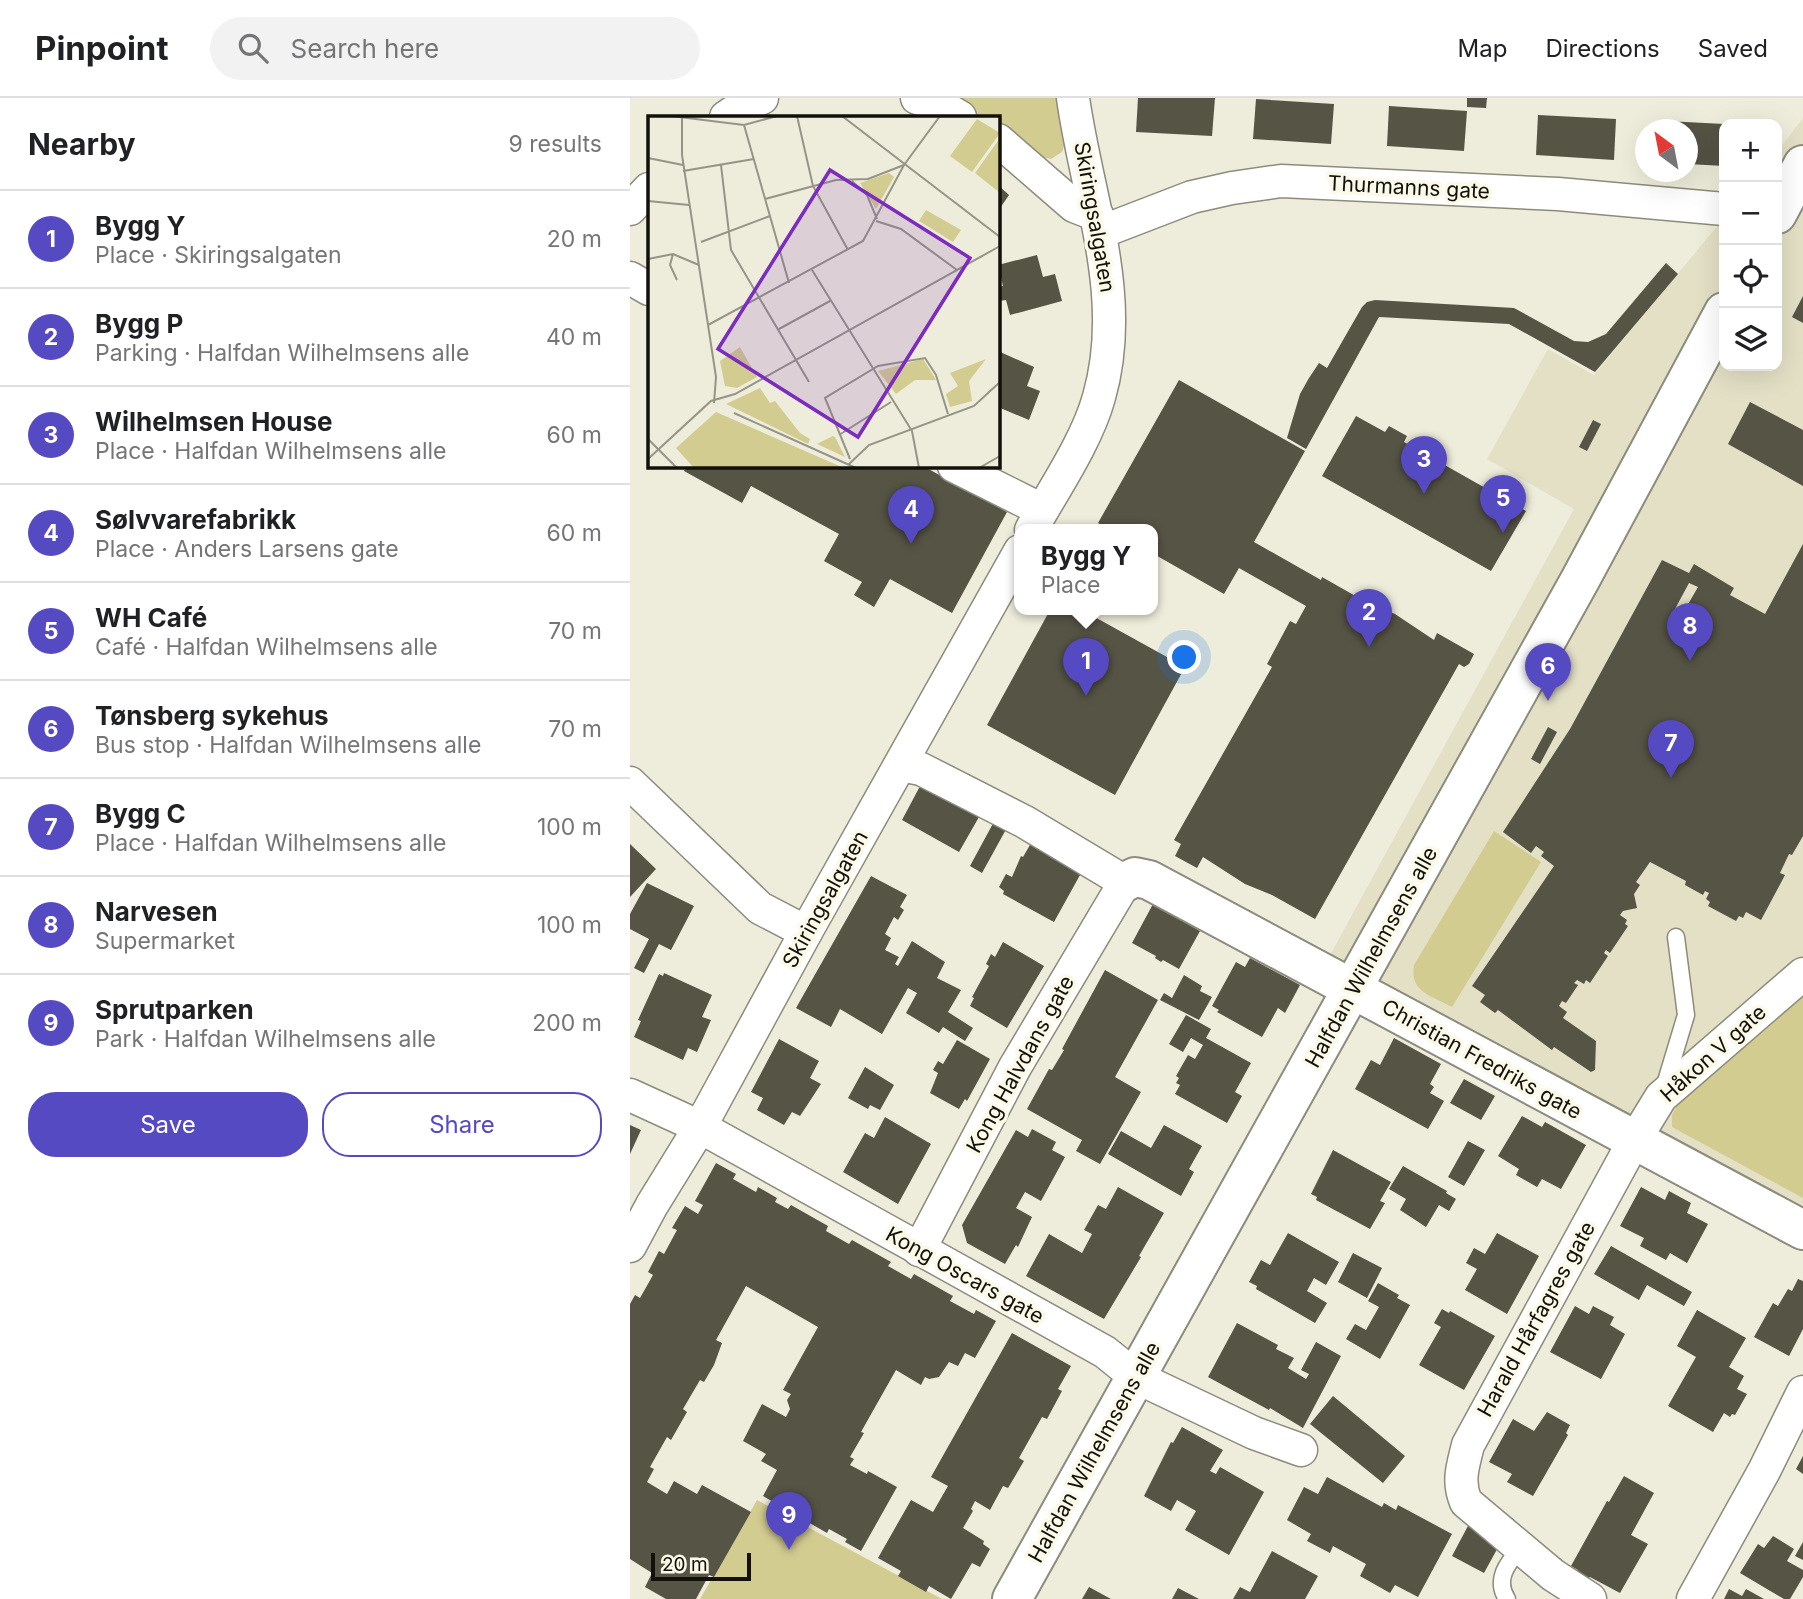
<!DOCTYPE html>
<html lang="en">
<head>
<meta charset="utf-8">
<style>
	body { margin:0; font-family:Inter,sans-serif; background:#f2f2f2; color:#202124 }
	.controls { position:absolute; right:21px; top:21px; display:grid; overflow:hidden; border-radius:14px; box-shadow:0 7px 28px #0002 }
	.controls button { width:63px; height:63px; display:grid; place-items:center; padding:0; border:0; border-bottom:2px solid #e0e0e0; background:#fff; color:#202124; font:35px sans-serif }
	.compass { position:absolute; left:1005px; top:21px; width:63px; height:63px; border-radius:50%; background:#fff; box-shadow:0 7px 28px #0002; rotate:328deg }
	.scale { position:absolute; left:21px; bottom:18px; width:100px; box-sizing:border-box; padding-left:7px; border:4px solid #12110b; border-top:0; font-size:19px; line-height:24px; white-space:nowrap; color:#12110b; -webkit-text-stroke:5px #fbf9e7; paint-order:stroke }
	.you { position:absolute; left:555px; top:560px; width:24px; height:24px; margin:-18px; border:5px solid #fff; border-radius:50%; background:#1a73e8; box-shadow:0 0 0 10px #1a73e833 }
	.badge { display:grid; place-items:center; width:46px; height:46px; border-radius:50%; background:#554ac2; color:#fff; font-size:23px; font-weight:700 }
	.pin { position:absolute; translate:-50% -58px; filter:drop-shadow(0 2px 4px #0008) }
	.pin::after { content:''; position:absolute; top:37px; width:24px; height:21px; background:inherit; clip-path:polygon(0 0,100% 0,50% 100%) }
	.popup { position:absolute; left:384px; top:426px; width:144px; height:91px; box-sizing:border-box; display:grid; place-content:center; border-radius:14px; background:#fff; filter:drop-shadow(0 2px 5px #0005); font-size:23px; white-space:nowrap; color:#757577 }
	.popup b { font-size:26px; color:#202124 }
	.popup::after { content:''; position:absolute; left:50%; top:100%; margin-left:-14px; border:14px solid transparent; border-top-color:#fff }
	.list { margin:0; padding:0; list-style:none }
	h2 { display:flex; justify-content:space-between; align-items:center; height:91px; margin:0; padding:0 28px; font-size:30px }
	h2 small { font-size:23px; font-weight:400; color:#757577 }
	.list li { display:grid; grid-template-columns:46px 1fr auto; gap:21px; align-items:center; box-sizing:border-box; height:98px; padding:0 28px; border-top:2px solid #e0e0e0 }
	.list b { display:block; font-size:26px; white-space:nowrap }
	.list p { margin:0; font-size:23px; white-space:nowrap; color:#757577 }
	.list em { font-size:23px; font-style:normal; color:#757577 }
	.actions { display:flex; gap:14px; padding:21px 28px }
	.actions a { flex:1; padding:16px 0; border:2px solid #554ac2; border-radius:28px; text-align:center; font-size:24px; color:#554ac2 }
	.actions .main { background:#554ac2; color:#fff }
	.icon { flex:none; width:38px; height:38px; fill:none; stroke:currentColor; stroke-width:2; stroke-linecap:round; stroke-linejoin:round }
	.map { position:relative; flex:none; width:1173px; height:1501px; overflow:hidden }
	header { display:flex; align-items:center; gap:42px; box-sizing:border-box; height:98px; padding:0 35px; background:#fff; border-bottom:2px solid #e0e0e0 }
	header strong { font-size:33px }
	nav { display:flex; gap:38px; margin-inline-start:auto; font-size:24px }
	.search { width:490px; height:63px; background:#f2f2f2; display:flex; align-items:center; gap:18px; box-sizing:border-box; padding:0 24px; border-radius:38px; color:#757577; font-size:26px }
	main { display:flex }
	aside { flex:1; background:#fff }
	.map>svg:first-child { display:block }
	.built { fill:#e3e0c6 }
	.green { fill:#d3cc91 }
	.building { fill:#565445; fill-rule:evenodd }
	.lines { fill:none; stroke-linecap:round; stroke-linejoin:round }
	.service-casing { stroke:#8d8b7b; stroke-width:19 }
	.minor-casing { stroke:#8d8b7b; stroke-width:35 }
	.tertiary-casing { stroke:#8d8b7b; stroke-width:42 }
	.secondary-casing { stroke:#8d8b7b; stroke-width:42 }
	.service { stroke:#fff; stroke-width:16 }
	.minor { stroke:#fff; stroke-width:32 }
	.tertiary { stroke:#fff; stroke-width:38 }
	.secondary { stroke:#fff; stroke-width:38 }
	.labels { text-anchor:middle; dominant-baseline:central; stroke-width:7; stroke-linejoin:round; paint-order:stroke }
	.street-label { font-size:21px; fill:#12110b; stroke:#fbf9e7 }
	.inset-road { fill:none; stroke:#969487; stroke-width:2 }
	.view { fill:#7b2cbf; fill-opacity:0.15; stroke:#7b2cbf; stroke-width:3.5 }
	.inset-edge { fill:none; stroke:#12110b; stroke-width:3.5 }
</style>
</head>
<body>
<header>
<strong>Pinpoint</strong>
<div class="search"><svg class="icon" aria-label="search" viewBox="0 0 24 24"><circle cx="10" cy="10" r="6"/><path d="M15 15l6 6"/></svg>Search here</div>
<nav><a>Map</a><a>Directions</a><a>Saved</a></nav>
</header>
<main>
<aside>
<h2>Nearby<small>9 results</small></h2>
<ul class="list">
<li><span class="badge">1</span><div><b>Bygg Y</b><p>Place · Skiringsalgaten</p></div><em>20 m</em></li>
<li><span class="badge">2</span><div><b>Bygg P</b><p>Parking · Halfdan Wilhelmsens alle</p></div><em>40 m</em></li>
<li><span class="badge">3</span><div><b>Wilhelmsen House</b><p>Place · Halfdan Wilhelmsens alle</p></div><em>60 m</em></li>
<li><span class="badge">4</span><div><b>Sølvvarefabrikk</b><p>Place · Anders Larsens gate</p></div><em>60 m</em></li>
<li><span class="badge">5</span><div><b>WH Café</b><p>Café · Halfdan Wilhelmsens alle</p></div><em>70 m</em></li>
<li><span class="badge">6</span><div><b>Tønsberg sykehus</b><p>Bus stop · Halfdan Wilhelmsens alle</p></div><em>70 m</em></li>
<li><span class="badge">7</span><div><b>Bygg C</b><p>Place · Halfdan Wilhelmsens alle</p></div><em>100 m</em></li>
<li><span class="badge">8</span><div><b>Narvesen</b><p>Supermarket</p></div><em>100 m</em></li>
<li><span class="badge">9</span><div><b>Sprutparken</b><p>Park · Halfdan Wilhelmsens alle</p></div><em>200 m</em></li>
</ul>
<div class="actions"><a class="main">Save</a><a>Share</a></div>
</aside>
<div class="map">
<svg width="1173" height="1501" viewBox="0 0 1173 1501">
	<rect width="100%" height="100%" fill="#eeecda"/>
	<!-- built -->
	<path class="built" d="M1173,20V1115L699,859L944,411L857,361L918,251L964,277L1094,120V268H1147V54Z"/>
	<!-- green -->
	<g class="green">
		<path d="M323,0H426L435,45L432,54L421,61L406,58L368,30V19H353Z"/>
		<path d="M864,733L911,764L822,909C802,898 779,894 784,867Z"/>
		<path d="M1173,892V1100L1042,1029V1017L1049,1004Z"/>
		<path d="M127,1402L312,1501H70Z"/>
	</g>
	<!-- building -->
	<g class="building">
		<path d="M508,0H585L582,38L506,34Z"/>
		<path d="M837,0H857L856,10L837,9Z"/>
		<path d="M626,1L704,6L701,46L623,41Z"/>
		<path d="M759,8L837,13L834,53L757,48Z"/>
		<path d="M908,17L986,21L984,62L906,57Z"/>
		<path d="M1036,23L1094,26V68L1058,66V32H1036Z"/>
		<path d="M368,87L379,97L368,113Z"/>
		<path d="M407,157L413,179L425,176L432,203L380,217L376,202L369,203L368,197V189L373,188L368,167Z"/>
		<path d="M1036,165L1048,176L965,274L879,226L749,219L676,351L657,340L670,296L679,280L689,265L697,270L732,209L737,204L745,202L884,210L944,243L958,244L976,236Z"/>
		<path d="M1173,198V225L1162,219Z"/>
		<path d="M368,253L404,269L397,288L410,293L399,322L368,309Z"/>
		<path d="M549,282L675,353L624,444L691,482L692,479L736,504L765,516L804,542L807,535L844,556L839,566L834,569L829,566L685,821L642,797L615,786L573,759L567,770L545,758L551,746L544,742L642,569L637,566L660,523L666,526L676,508L609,470L594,496L522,455V432H480L468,425Z"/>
		<path d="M1120,304L1173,332V388L1098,346Z"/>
		<path d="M726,318L755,334L759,328L777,338L774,344L896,413L861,473L692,378Z"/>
		<path d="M963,322L971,326L957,353L949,349Z"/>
		<path d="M51,368H293L377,414L322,515L260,481L244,509L224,497L232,484L194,463L209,436L121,388L112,405L54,373L56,370Z"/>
		<path d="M1173,446V738L1162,757L1159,756L1150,775L1155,777L1131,822L1116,814L1113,820L1109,818L1106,823L1078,808L1080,804L1076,801L1079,795L1075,793L1073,797L1055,787L1056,783L1020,764L1006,784L1010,787L1004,796L1007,810L993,813L990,817L997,822L995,826L998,828L980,855L976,852L974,855L978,858L960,885L956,882L954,886L947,882L944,885L948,887L936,905L932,903L929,908L937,914L933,920L966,943L965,972L961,974L924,949L922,952L868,912L865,915L850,904L855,897L842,888L924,768L911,758L914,754L906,748L901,755L873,734L940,631L1032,462L1059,475L1064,466L1104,490L1100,497L1135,516ZM1059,485L1068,489L1053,515L1045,511Z"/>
		<path d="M420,512H452L555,569L485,697L357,627Z"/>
		<path d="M918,629L927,634L910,666L901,661Z"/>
		<path d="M307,685L353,712L329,754L272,722L289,690Z"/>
		<path d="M366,720L379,726L352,775L340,768Z"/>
		<path d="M404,740L455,768L424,824L373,796L374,793L369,789L376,776L382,779L391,758L393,759Z"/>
		<path d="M0,746L26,771L0,799Z"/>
		<path d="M241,778L277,797L270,809L274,812L268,822L264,819L255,836L261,840L255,852L269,859L265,866L268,868L282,843L315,864L307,880L331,892L318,914L343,930L335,943L313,929L309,935L276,915L287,895L278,890L252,936L210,911L201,929L166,910Z"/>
		<path d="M17,785L64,808L41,852L29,846L14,875L4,870L19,841L0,831V816Z"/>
		<path d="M523,806L570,833L549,871L533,862L531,864L525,860L526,858L502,845Z"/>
		<path d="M373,844L414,868L377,930L340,908L344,900L342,899L359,868L356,866L361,856L365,859Z"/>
		<path d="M620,860L670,887L655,915L648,910L632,939L587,914L589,912L582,908L606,864L615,869Z"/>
		<path d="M475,872L528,902L485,979L511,994L470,1066L446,1053L452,1042L397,1011L419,971L422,972L434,952L432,951Z"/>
		<path d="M34,875L82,897L72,919L81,922L67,954L58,950L53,962L4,939L11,923L8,922L29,876L33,878Z"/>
		<path d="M554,877L572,888L570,893L582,899L569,922L530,902L534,895L542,900Z"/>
		<path d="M556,917L581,931L576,940L621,965L605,994L612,998L597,1025L545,996L550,987L546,985L549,980L546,978L558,957L565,961L573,947L561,940L553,954L539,946Z"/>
		<path d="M764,940L811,966L800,986L804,989L800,995L814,1003L798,1031L725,991L741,962L750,967Z"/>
		<path d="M149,941L189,963L180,980L191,986L170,1018L162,1014L154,1027L127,1012L133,1000L121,994Z"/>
		<path d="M327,942L360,961L337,1003L335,1001L329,1011L300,995L308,975L303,972L308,963L313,966Z"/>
		<path d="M235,969L264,987L250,1012L240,1007L238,1011L218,1000Z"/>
		<path d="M834,981L865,998L851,1022L820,1005Z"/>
		<path d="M892,1018L912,1029L915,1024L956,1047L931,1091L912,1081L907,1089L886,1077L889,1071L868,1058Z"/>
		<path d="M255,1019L301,1046L268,1106L213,1074L235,1035L244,1040Z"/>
		<path d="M0,1027L11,1032L0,1056Z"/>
		<path d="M534,1027L572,1048L559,1071L564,1074L551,1098L478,1056L491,1033L521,1050Z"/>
		<path d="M402,1031L426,1044L422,1052L435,1059L411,1103L395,1094L386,1110L402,1119L388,1149L386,1147L375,1166L337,1145L332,1127L386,1032L398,1039Z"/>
		<path d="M838,1043L855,1052L834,1088L818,1079Z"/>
		<path d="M703,1052L761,1084L750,1103L755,1105L740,1131L686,1102L687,1099L681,1096Z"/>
		<path d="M86,1065L106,1076L103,1081L126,1094L128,1089L147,1100L145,1104L158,1111L161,1107L198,1128L196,1133L219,1146L222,1142L261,1164L258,1168L281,1181L284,1176L323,1198L320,1203L344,1216L346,1212L366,1223L345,1260L335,1255L328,1268L319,1264L309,1279L299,1281L295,1279L291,1287L266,1272L231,1334L234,1335L220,1359L224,1361L220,1367L237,1376L238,1373L267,1389L231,1453L215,1444L217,1441L199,1431L197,1435L133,1398L147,1372L131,1363L136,1356L113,1343L132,1306L156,1319L160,1311L157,1302L161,1296L153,1292L188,1229L116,1188L86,1242L92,1245L84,1267L74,1284L70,1282L53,1311L57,1314L41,1342L37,1339L20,1369L24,1371L17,1384L37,1396L44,1383L67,1396L72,1387L121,1414L84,1479L79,1477L66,1501H36L15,1489L22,1475L0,1461V1206L5,1197L10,1200L23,1177L18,1174L29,1153L34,1156L47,1132L42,1130L55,1108L68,1116L73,1107L65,1103Z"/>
		<path d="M773,1068L817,1093L816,1095L826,1101L819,1113L809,1107L796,1129L770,1112L776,1101L759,1091Z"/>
		<path d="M488,1089L534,1115L509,1158L511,1159L474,1221L396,1178L419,1136L452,1155L462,1136L454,1132L468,1107L476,1111Z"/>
		<path d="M1011,1089L1035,1102L1039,1093L1061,1105L1057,1115L1078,1126L1057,1165L1040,1155L1036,1162L1010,1148L1014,1140L990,1128Z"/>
		<path d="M658,1135L709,1164L696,1187L684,1180L677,1193L697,1205L685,1225L626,1191L627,1188L619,1184L631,1162L640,1167Z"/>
		<path d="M867,1135L909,1158L877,1216L835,1192L847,1171L836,1165L844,1150L855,1156Z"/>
		<path d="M981,1148L1062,1194L1054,1208L1017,1187L1009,1202L964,1176Z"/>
		<path d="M723,1155L752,1170L737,1200L708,1184Z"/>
		<path d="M1168,1181L1173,1183V1231L1159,1258L1124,1239L1143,1205L1148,1208L1158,1191L1162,1193Z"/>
		<path d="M748,1185L769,1197L767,1200L780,1207L750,1261L716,1241L725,1226L736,1232L749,1209L738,1203Z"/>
		<path d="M945,1208L959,1216L963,1208L984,1219L980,1227L995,1236L971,1281L920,1254Z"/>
		<path d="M812,1211L819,1215L820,1213L865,1238L834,1292L789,1267L811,1229L804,1225Z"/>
		<path d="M1067,1212L1116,1240L1099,1269L1114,1278L1107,1291L1117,1296L1105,1317L1102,1316L1100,1319L1094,1315L1083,1334L1038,1308L1066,1259L1047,1248Z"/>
		<path d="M607,1225L648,1247L646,1251L664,1260L658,1270L676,1281L679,1276L671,1272L686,1244L711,1258L673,1330L640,1310L639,1312L578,1279Z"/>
		<path d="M382,1235L441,1268L428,1291L432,1293L417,1321L412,1319L389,1360L394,1363L378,1390L373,1388L360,1412L345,1403L341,1411L343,1413L333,1430L354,1443L353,1446L360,1451L350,1469L342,1465L321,1501L299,1488L296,1494L268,1478L271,1473L248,1460L281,1402L303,1414L318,1388L301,1379Z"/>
		<path d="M703,1298L775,1358L753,1385L680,1326Z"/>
		<path d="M917,1314L940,1327L936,1335L938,1337L903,1398L877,1384L882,1376L859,1364L883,1321L904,1333Z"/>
		<path d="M552,1329L593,1352L580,1373L586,1376L590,1369L634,1394L599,1457L555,1432L566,1413L547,1402L541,1413L514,1398L541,1344L543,1345Z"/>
		<path d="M1173,1358V1376L1166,1371Z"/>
		<path d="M994,1378L1024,1395L1001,1437L1018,1446L990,1495L960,1479L957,1481L948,1477V1472L941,1468L977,1403L979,1404Z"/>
		<path d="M697,1379L752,1409L754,1405L766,1412L768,1407L822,1436L788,1499L765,1487L760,1495L730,1478L736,1466L703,1448L700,1455L677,1443L681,1436L657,1422L674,1389L688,1396Z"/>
		<path d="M839,1426L871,1444L854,1475L822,1458Z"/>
		<path d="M1143,1438L1164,1451L1157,1463L1173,1472V1479L1160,1501H1154L1110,1475L1128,1446L1134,1450Z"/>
		<path d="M1173,1444V1462L1165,1458Z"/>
		<path d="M642,1453L688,1478L675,1501H603L610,1489L620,1494Z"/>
		<path d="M459,1489L481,1501H452Z"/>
		<path d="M548,1490L569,1501H542Z"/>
		<path d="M1099,1491L1112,1498L1116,1491L1134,1501H1094Z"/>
	</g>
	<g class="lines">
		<!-- service casing -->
		<g class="service-casing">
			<g id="service">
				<path d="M1034,990L1056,917L1046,839"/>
				<path d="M877,1501C864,1481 878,1465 891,1449"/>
			</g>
		</g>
		<!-- minor casing -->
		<g class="minor-casing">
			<g id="minor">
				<path d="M287,0L313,9L330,19"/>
				<path d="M96,19L111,9L132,0"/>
				<path d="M368,42L444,108L467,117"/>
				<path d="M0,111L19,91"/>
				<path d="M471,134L562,99L602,90L651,83L928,96L1094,111"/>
				<path d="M0,180L19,191"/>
				<path d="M324,368L412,412"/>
				<path d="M401,432C424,391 457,343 469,299C498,198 457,100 443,0"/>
				<path d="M271,667L291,671L395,724L495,784L385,969L289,1152"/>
				<path d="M0,685L130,810L176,834"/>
				<path d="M0,997L70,1029L324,1170L475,1254L506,1279L624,1335L671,1352"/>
				<path d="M0,1148L22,1107L70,1029L176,834L390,453"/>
				<path d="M960,1501L923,1477L836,1404C827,1383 833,1368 838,1347L1004,1043L1031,999L1173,876"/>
				<path d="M1063,1501L1134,1373L1173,1294"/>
			</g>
		</g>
		<!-- tertiary casing -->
		<g class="tertiary-casing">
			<path id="tertiary" d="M495,784L505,779L519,782L1173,1132"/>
		</g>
		<!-- secondary casing -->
		<g class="secondary-casing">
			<g id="secondary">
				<path d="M1147,116L1173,67"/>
				<path d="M382,1501L950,482L1094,214"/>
			</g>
		</g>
		<!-- service -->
		<use href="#service" class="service"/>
		<!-- minor -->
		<use href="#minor" class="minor"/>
		<!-- tertiary -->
		<use href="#tertiary" class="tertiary"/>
		<!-- secondary -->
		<use href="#secondary" class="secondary"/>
	</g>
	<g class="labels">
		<!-- street labels -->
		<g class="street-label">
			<text transform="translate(779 89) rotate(3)">Thurmanns gate</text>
			<text transform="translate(465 119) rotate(80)">Skiringsalgaten</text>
			<text transform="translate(195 801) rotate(-61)">Skiringsalgaten</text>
			<text transform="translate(741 859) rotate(-61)">Halfdan Wilhelmsens alle</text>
			<text transform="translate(1083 955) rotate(-42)">Håkon V gate</text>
			<text transform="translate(852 961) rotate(29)">Christian Fredriks gate</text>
			<text transform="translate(390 966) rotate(-61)">Kong Halvdans gate</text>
			<text transform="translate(335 1177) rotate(29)">Kong Oscars gate</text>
			<text transform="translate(906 1221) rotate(-61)">Harald Hårfagres gate</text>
			<text transform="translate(464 1354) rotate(-61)">Halfdan Wilhelmsens alle</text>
		</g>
	</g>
	<!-- overview -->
	<g transform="translate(18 18)">
		<rect width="352" height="352" fill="#eeecda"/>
		<path d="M329,3L352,17L324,56L302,40ZM352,22V77L327,57ZM241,57L246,61L228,93L212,67ZM278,94L313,114L305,126L271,105ZM92,231L109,261L89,272L77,270L72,245ZM275,243L288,264H267L248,278L230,255ZM338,243L321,265L324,285L302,291L298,278L310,270L302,257ZM112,272L122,287L127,285L152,317L162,323L160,328L78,288ZM68,296L196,352H46L28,332ZM185,320L187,321L197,341L169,328Z" fill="#d3cc91"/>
		<path class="inset-road" d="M23,0L96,9L129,0M34,0V39L68,261L66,287M149,0L165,70L200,134M194,0L352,121M96,9L141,167M0,42L35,49M73,49L83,134L161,266M35,55L106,43M204,65L219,79L229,103M117,83L188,64L220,63L256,49M0,85L41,89M228,105L253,113L309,154M53,126L122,100M25,138L22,149L29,164M0,143L25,138L51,149M164,154L264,315L271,352M60,209L215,125L256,49L292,0M131,213L182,185M86,297L208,352M191,319L243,286M0,323L29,352M0,343L63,285L87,278L352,130M202,343L177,282L230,250L277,242L288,259L300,298M201,348L221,329L326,290L352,266M331,352L352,340"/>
		<path class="view" d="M182,54L322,142L210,321L70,233Z"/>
		<rect width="352" height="352" class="inset-edge"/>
	</g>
</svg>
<div class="controls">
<button>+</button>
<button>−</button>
<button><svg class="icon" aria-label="locate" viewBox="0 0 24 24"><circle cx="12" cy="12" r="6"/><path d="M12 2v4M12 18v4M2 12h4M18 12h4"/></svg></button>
<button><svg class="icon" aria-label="layers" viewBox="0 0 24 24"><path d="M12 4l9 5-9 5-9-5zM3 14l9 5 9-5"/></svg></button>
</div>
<svg class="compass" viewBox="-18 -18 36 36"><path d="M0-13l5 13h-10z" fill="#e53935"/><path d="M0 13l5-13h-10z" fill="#757577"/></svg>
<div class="scale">20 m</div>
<div class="you"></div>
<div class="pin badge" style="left:456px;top:598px">1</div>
<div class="popup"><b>Bygg Y</b>Place</div>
<div class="pin badge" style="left:739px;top:549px">2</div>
<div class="pin badge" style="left:794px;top:396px">3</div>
<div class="pin badge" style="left:281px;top:446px">4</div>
<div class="pin badge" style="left:873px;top:435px">5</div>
<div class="pin badge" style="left:918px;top:603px">6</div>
<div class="pin badge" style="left:1041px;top:680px">7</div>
<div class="pin badge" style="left:1060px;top:563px">8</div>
<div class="pin badge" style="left:159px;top:1452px">9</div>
</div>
</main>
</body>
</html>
